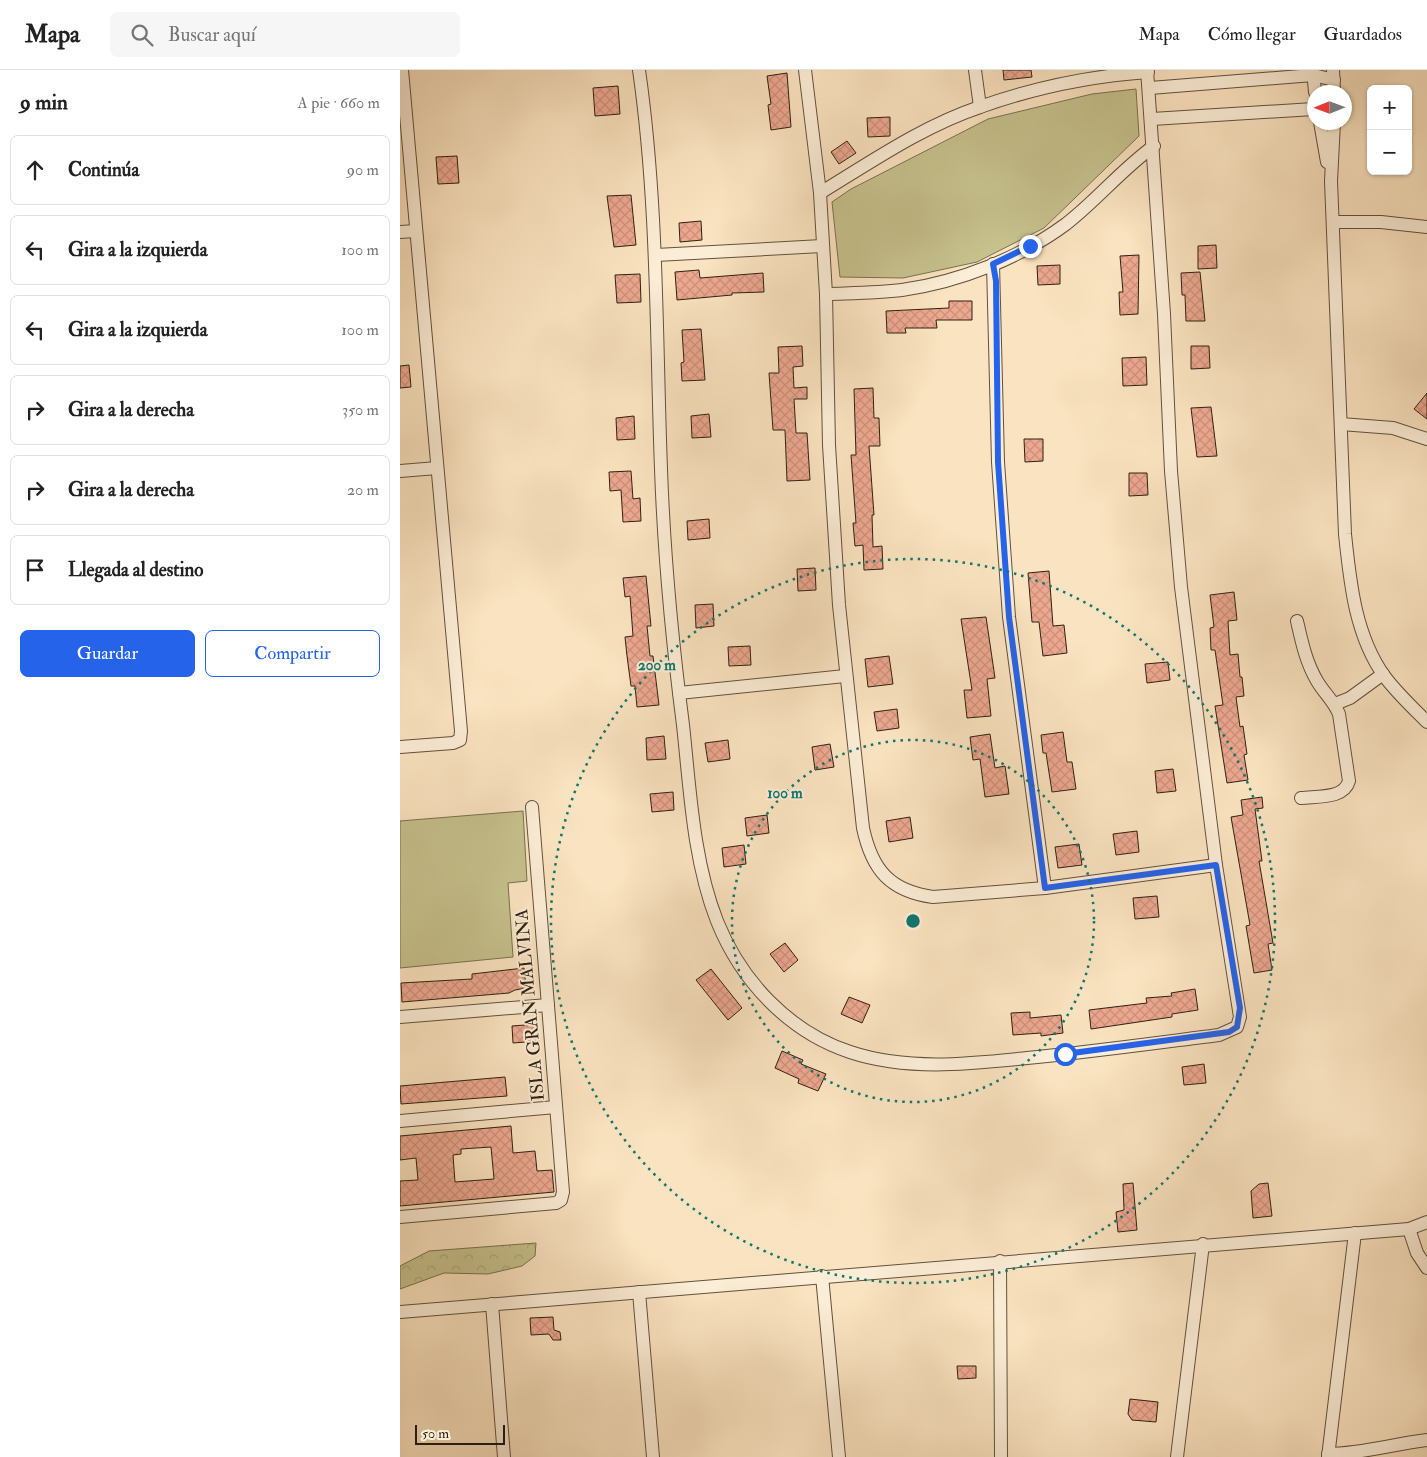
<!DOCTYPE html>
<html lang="es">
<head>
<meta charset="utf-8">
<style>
	body { margin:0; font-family:"IM FELL Double Pica",serif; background:#f6f6f6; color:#222 }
	.controls { position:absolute; right:15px; top:15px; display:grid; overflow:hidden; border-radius:8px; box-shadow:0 1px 4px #0004 }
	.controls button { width:45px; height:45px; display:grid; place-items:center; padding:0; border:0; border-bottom:1px solid #e0e0e0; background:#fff; color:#222; font:25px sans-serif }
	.compass { position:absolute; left:907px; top:15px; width:45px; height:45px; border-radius:50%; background:#fff; box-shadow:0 1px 4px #0004; rotate:269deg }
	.scale { position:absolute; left:15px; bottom:12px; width:90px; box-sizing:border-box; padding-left:5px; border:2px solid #2e2011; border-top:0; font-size:14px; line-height:18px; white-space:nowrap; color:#2e2011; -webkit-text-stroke:4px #fcedd6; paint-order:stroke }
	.stop { position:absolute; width:15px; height:15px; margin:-11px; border:4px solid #2563eb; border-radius:50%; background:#fff }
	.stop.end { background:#2563eb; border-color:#fff; box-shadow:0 1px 5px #0008 }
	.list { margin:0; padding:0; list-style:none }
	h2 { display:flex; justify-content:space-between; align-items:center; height:65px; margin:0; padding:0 20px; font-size:21px }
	h2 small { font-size:16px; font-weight:400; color:#767676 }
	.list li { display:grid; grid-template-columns:32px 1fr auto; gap:15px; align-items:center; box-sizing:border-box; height:70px; margin:0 10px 10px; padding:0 10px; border:1px solid #e0e0e0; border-radius:8px }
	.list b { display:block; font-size:19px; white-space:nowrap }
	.list em { font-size:16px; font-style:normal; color:#767676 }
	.actions { display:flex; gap:10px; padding:15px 20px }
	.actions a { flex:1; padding:11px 0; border:1px solid #2563eb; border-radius:8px; text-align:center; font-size:18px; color:#2563eb }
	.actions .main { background:#2563eb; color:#fff }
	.icon { flex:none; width:28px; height:28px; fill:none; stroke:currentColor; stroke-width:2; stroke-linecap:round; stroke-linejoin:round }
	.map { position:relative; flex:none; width:1027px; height:1387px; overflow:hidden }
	header { display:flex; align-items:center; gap:30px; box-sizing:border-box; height:70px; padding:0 25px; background:#fff; border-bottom:1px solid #e0e0e0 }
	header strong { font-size:24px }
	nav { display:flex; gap:28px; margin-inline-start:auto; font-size:18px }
	.search { width:350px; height:45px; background:#f6f6f6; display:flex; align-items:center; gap:12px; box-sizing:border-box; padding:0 18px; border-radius:8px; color:#767676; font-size:19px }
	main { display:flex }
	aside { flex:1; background:#fff }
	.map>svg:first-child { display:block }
	.forest { fill:url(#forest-crowns); stroke:#7a704f }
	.park { fill:#c6c18d; stroke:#7a704f }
	.building { fill:url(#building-cross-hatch); stroke:#2e2011; fill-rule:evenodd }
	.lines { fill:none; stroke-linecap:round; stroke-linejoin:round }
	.minor-casing { stroke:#61513d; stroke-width:14 }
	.minor { stroke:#fcedd6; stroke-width:12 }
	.route { stroke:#2563eb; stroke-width:6 }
	.ring { fill:none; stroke:#0f766e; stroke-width:2.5; stroke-dasharray:2.5 5 }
	.labels { text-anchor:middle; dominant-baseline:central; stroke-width:4; stroke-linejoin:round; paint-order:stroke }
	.street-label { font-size:18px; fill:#2e2011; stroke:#fcedd6 }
	.centre { fill:#0f766e; stroke:#fcedd6; stroke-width:2.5 }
	.ring-label { font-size:15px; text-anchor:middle; font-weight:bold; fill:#0f766e; stroke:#fcedd6; stroke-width:4; stroke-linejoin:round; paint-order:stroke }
</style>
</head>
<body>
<header>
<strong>Mapa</strong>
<div class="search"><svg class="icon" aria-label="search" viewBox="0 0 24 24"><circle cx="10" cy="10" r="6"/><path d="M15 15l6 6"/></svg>Buscar aquí</div>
<nav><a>Mapa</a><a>Cómo llegar</a><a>Guardados</a></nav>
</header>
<main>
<aside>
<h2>9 min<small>A pie · 660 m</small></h2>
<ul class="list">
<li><svg class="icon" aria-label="ahead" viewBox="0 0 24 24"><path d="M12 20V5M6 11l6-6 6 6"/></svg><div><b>Continúa</b></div><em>90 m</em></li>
<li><svg class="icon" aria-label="left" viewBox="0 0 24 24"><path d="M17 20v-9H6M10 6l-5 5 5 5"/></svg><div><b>Gira a la izquierda</b></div><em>100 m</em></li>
<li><svg class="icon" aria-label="left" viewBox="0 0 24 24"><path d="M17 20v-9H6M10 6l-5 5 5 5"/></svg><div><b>Gira a la izquierda</b></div><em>100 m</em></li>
<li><svg class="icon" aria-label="right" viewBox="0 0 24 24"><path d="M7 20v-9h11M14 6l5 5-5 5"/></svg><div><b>Gira a la derecha</b></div><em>350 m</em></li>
<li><svg class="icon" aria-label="right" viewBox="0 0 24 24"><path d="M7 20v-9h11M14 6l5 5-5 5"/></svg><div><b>Gira a la derecha</b></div><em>20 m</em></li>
<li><svg class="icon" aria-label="arrive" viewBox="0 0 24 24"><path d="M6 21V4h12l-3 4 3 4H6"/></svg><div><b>Llegada al destino</b></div></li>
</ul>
<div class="actions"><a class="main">Guardar</a><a>Compartir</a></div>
</aside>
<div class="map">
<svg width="1027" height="1387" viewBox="0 0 1027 1387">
	<defs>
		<pattern id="forest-crowns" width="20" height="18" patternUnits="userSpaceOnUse" patternTransform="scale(1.25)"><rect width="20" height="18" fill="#c6c18d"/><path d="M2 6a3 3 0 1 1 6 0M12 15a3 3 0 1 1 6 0" fill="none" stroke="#aaa679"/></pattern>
		<pattern id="building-cross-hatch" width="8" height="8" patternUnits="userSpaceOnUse" patternTransform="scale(1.25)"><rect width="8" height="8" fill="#eda890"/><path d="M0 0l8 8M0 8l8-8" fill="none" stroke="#cc907b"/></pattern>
	</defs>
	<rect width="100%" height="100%" fill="#fae3c0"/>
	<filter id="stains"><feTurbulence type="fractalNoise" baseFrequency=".004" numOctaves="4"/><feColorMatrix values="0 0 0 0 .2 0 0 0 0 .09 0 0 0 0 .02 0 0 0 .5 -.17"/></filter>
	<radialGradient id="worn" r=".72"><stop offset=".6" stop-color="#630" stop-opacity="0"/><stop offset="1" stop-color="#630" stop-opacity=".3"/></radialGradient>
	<!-- forest -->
	<path class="forest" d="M136,1173L135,1186L122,1196L88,1204L44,1203L0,1219V1196L29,1181Z"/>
	<!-- park -->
	<g class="park">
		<path d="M736,19L739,66L644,158L577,192L503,208L440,207L432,132L451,119L588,49L692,24Z"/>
		<path d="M123,741L127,811L108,813L113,887L0,898V751Z"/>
	</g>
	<!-- building -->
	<g class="building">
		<path d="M603,0H631L632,7L604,10Z"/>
		<path d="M387,3L391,57L371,60L368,35L371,34L367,6Z"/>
		<path d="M218,16L220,44L195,46L193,18Z"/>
		<path d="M490,47V66L468,67L467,48Z"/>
		<path d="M447,71L456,83L439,94L431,82Z"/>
		<path d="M57,86L59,113L38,114L36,87Z"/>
		<path d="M231,125L236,175L214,177L207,126Z"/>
		<path d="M301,151L302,170L280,172L279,153Z"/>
		<path d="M816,175L817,198L798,199V176Z"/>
		<path d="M739,185L738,244L720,245L719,222H723L720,186Z"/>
		<path d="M660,195V214L638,215L637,196Z"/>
		<path d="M299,200L300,208L363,203L364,222L332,223V225L277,230L275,202Z"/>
		<path d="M800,202L805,251H786L785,225H782L781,203Z"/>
		<path d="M240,204L241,232L217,233L215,205Z"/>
		<path d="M549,231H572V250H536L537,258H505L506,263H487L486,241L549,238Z"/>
		<path d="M301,259L305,310L282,311L281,293L284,292L282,260Z"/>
		<path d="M402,276L403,296L393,297L394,318L407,317V329H394L396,363H407L410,410L387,411L385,360H373L369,303H379L378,277Z"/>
		<path d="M791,276H809L810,298L791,299Z"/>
		<path d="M746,287L747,315L723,316L722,288Z"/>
		<path d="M9,295L11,317L0,318V296Z"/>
		<path d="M473,318L474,348H479L480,376H469L474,445H472L473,477L482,476L483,499L464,500L463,475L455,476L453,453H456L451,385H456L454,319Z"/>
		<path d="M1027,323V349L1014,339Z"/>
		<path d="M811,337L817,386L797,387L791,338Z"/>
		<path d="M309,344L311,367L292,368L291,346Z"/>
		<path d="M234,346L235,369L217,370L216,348Z"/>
		<path d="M624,369H643V391L625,392Z"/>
		<path d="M231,401L233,429L240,428L241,451L223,452L221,420L210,421L209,402Z"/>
		<path d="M729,403H747L748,425L729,426Z"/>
		<path d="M309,449L310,468L288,470L287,451Z"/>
		<path d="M415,498L416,520L398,521L397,499Z"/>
		<path d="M649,501L653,556L664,555L667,583L643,586L639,552H632L628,503Z"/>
		<path d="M246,506L251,556H247L250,586H253L259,635L237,637L235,616H231L227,586L225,567L233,566L230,526L225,527L223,508Z"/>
		<path d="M834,522L837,550L828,551L830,585L838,584L840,607H842L844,626L836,627L840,657L843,656L847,684L844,685L848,710L827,713L815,636L823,635L815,580H811L810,558L814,557L810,525Z"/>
		<path d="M313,534L314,556L296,558L295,535Z"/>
		<path d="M586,547L595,608L587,609L591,646L567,648L564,620H572L561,549Z"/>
		<path d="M350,576L351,595L329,596L328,577Z"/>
		<path d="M489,586L493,614L468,617L465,589Z"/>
		<path d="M768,592L770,610L747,613L745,594Z"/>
		<path d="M497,639L499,658L477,661L474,642Z"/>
		<path d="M663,662L667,692H672L676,719L652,722L646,683H643L641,665Z"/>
		<path d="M590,664L595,698L605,696L609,724L585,727L580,689L573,690L570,667Z"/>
		<path d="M264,666L266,689L247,690L246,668Z"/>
		<path d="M328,670L330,689L308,692L305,673Z"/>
		<path d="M430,674L434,697L415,700L412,677Z"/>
		<path d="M773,699L776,721L757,723L755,701Z"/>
		<path d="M273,722L274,740L252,742L250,724Z"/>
		<path d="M862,727L863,738L855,739L862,791H859L873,873L868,874L872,900L854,903L846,856L850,855L831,747L843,745L841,730Z"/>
		<path d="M367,745L369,763L347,766L345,748Z"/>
		<path d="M510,747L513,768L489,772L486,751Z"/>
		<path d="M737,761L739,782L716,785L713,764Z"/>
		<path d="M679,774L682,795L658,798L655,777Z"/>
		<path d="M344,775L346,794L324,797L322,778Z"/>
		<path d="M757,826L759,847L735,849L733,828Z"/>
		<path d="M385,873L398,890L384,902L370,884Z"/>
		<path d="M124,898L126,918L115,920L109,923L2,932L1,913L72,909V904Z"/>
		<path d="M311,899L342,938L328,950L296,910Z"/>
		<path d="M795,919L798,940L772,944V947L691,959L689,940L747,933L746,928L772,926L771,923Z"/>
		<path d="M449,927L470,935L462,953L441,944Z"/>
		<path d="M630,942V948L661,945L663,963L641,966V963L613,965L611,943Z"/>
		<path d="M138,954L139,971L113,973L112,956Z"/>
		<path d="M382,981L403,990L401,994L426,1004L418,1021L398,1013L399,1009L375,998Z"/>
		<path d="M804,994L806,1013L784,1015L782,997Z"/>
		<path d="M105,1007L107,1026L1,1034L0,1016Z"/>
		<path d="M111,1056L113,1083L135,1081L137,1101L152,1100L154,1122L0,1136V1111L18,1110L16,1088L0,1090V1066ZM91,1077L94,1109L55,1112L53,1085L61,1084V1079Z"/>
		<path d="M733,1113L737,1160L718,1162L716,1142L724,1140L723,1114Z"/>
		<path d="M868,1113L872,1146L853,1148L851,1121L859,1114Z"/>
		<path d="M153,1247L154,1260L160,1262L161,1270H153L149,1264L131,1265L130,1248Z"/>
		<path d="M557,1296H576V1308L558,1309Z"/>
		<path d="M730,1329L758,1332L756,1352L732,1350L728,1344Z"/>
	</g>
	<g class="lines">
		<!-- minor casing -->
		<g class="minor-casing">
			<g id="minor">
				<path d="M239,0C258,132 256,266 261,399C264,484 272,570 283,655C290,719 293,790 317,851C341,911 389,962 450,982C507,1001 569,994 627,988C691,982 755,973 819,965L837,957L840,947L816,795L781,517L771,401L764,244L747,0"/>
				<path d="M405,0L420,123L426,224L429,375L439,535L463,758C472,800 490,821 533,827L645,818L816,795"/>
				<path d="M575,0L580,37"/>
				<path d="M913,0L915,22"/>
				<path d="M933,0L934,22"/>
				<path d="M750,18L913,5L934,10"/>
				<path d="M752,49L914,39"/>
				<path d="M920,52L927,92"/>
				<path d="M934,52L931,111L945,464C950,512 955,566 985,607C997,623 1012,637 1027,652"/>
				<path d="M420,123C471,92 523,56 580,37C633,18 692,6 748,2"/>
				<path d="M933,152H981L1027,157"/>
				<path d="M0,162L16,161"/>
				<path d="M256,185L422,176"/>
				<path d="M593,194L598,392L609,547L645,818"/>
				<path d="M426,224C452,223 477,223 502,220C559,212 620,188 666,154C697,130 722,99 754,76"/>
				<path d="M941,354L993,358L1027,369"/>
				<path d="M0,401L37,398"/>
				<path d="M897,551C902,573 906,592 917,611C924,623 934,631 939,644L949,711C944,729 918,726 901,728"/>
				<path d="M279,623L445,606"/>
				<path d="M935,634L950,628L983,604"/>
				<path d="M0,677L53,673L60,670L61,661L2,0"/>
				<path d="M0,947L148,935"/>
				<path d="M0,1051L156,1037"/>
				<path d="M0,1147L156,1133L161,1130L163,1122L132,737"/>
				<path d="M1009,1159L1017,1183L1027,1198"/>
				<path d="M600,1191L601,1387"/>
				<path d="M422,1206L439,1387"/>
				<path d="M239,1222L253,1387"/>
				<path d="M92,1234L104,1387"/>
				<path d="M0,1242L1009,1159L1027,1152"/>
				<path d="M928,1384C961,1384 994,1374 1027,1370"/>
				<path d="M777,1387L803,1174"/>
				<path d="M928,1387L955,1163"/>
			</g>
		</g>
		<!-- minor -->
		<use href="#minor" class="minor"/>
	</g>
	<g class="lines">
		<!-- route -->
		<path class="route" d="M630,176L593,194L596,211L598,392L609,547L645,818L816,795L840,938L837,957L829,962L665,984"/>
	</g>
	<!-- distance rings -->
	<g class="ring">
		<circle cx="513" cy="851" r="181"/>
		<circle cx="513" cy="851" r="362"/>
	</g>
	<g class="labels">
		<!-- street labels -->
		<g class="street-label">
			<text transform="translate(130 935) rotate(-95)">ISLA GRAN MALVINA</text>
		</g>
	</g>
	<circle cx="513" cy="851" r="8" class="centre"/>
	<g class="ring-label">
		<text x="257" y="600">200 m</text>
		<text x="385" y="728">100 m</text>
	</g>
	<rect width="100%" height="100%" filter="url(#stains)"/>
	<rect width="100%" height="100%" fill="url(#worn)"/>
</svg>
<div class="controls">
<button>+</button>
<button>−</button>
</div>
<svg class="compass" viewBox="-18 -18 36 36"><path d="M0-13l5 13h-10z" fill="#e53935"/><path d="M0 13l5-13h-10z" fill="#767676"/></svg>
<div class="scale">50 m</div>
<div class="stop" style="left:665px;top:984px"></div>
<div class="stop end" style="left:630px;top:176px"></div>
</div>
</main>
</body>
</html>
